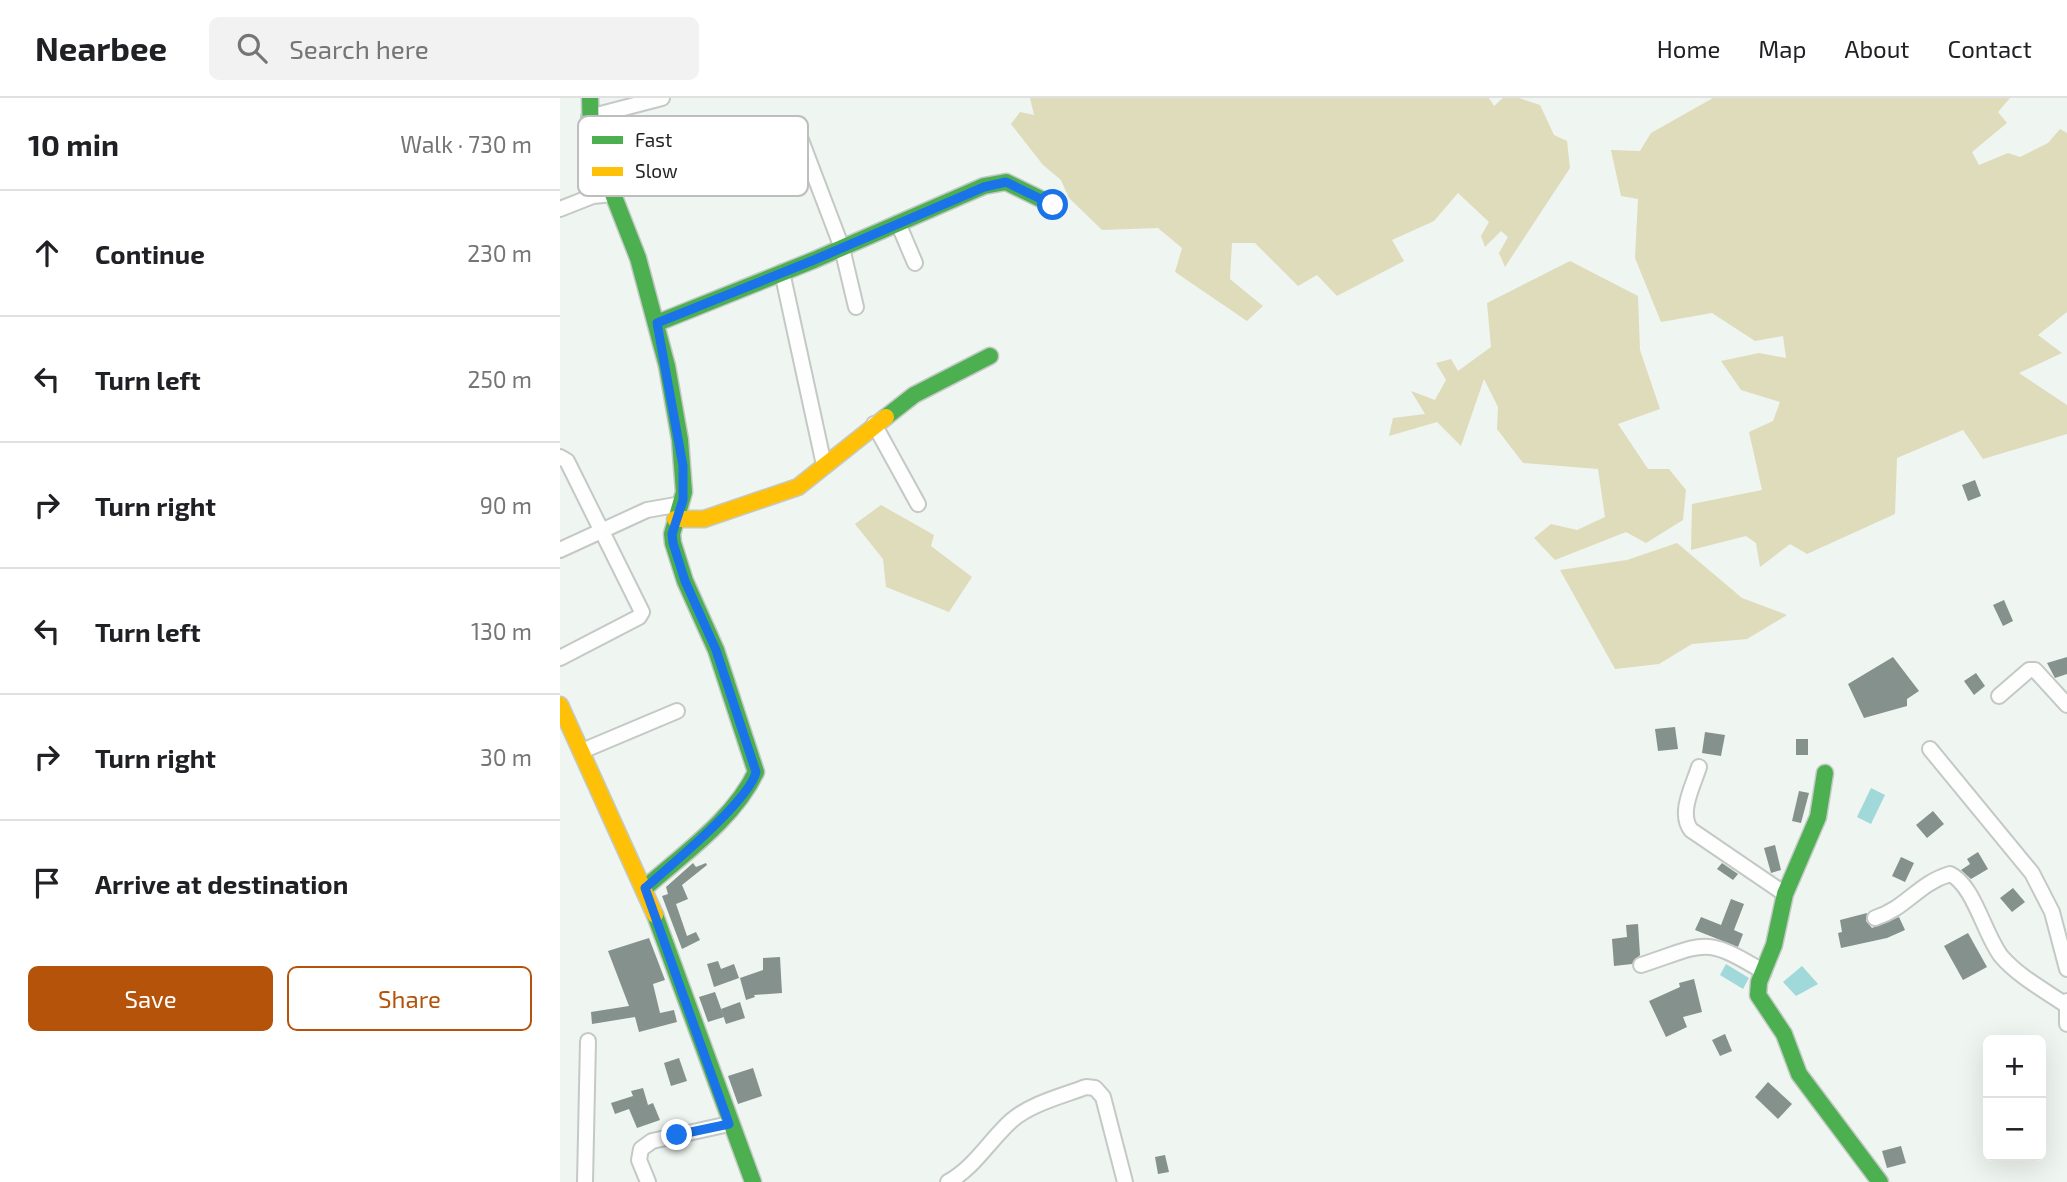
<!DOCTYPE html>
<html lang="en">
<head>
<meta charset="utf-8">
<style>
	body { margin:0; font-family:"Exo 2",sans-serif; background:#f2f2f2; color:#202124 }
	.controls { position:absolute; right:21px; bottom:21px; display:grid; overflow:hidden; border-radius:10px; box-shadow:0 7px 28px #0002 }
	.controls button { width:63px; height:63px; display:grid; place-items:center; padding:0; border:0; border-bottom:2px solid #e0e0e0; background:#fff; color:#202124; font:35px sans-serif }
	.stop { position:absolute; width:21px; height:21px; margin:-16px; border:5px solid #1a73e8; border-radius:50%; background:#fff }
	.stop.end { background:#1a73e8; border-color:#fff; box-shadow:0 2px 7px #0008 }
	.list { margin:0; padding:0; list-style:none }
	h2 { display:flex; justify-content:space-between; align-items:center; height:91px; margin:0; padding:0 28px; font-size:30px }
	h2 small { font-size:23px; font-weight:400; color:#757577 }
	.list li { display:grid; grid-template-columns:46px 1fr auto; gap:21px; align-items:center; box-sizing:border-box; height:126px; padding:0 28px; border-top:2px solid #e0e0e0 }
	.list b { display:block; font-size:26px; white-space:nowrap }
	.list em { font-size:23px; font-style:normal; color:#757577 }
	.actions { display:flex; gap:14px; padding:21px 28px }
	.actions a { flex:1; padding:16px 0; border:2px solid #b45309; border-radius:10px; text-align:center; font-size:24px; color:#b45309 }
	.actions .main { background:#b45309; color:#fff }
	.icon { flex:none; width:38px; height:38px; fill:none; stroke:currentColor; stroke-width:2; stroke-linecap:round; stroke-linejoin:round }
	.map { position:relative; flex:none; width:1507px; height:1084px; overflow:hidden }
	header { display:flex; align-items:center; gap:42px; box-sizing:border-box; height:98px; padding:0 35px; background:#fff; border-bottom:2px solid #e0e0e0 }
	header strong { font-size:33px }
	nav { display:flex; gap:38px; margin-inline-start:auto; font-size:24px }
	.search { width:490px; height:63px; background:#f2f2f2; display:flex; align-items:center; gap:18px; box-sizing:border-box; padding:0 24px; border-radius:10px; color:#757577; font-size:26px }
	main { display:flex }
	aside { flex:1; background:#fff }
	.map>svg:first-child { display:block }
	.forest { fill:#dfdcbb }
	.water { fill:#a1d8da }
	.building { fill:#84918c }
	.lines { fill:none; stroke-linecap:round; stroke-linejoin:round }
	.street-casing { stroke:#c4c9c5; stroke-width:18 }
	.fast-casing { stroke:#c4c9c5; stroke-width:19 }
	.slow-casing { stroke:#c4c9c5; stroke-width:19 }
	.street { stroke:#fdfefd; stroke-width:14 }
	.fast { stroke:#4caf50; stroke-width:16 }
	.slow { stroke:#ffc107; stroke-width:16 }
	.route { stroke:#1a73e8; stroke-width:9 }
	.key { fill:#fff; stroke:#bdbebd; stroke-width:2 }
	.key-label { font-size:19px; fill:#222622 }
</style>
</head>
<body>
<header>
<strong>Nearbee</strong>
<div class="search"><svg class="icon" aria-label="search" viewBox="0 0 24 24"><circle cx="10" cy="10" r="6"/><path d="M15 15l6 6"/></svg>Search here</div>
<nav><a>Home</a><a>Map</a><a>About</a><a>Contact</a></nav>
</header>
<main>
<aside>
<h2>10 min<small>Walk · 730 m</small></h2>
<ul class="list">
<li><svg class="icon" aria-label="ahead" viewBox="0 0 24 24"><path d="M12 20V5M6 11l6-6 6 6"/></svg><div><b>Continue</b></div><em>230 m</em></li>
<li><svg class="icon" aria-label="left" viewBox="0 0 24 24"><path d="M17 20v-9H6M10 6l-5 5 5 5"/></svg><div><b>Turn left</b></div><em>250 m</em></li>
<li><svg class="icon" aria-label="right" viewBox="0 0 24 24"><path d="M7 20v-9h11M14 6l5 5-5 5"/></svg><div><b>Turn right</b></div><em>90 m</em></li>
<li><svg class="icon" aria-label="left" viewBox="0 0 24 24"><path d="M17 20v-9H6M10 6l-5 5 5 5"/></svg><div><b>Turn left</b></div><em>130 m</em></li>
<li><svg class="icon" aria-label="right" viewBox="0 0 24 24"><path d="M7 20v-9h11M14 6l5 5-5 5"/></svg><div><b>Turn right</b></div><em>30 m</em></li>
<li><svg class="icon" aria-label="arrive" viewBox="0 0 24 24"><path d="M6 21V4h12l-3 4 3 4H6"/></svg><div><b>Arrive at destination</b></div></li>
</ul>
<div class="actions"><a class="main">Save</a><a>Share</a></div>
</aside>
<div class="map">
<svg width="1507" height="1084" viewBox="0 0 1507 1084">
	<rect width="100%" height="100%" fill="#eff5f0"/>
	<!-- forest -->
	<g class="forest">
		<path d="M470,0H929L934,8L943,0H959L980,7L994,37L1007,43L1010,70L945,169L939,155L948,139L941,133L925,149L921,138L929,124L898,95L874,123L832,142L844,163L777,198L757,177L738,188L695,145H672L670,181L703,208L687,223L615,174L622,150L598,130L542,132L509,100L501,82L483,67L451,26L460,14L474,17Z"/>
		<path d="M1153,0H1450L1438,14L1447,25L1412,54L1419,67L1448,55L1460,59L1488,45L1500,31L1507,35V214L1478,237L1502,255L1459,275L1507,307V336L1423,361L1403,332L1337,360L1335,416L1247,456L1230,446L1200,469L1196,445L1186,438L1131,452L1132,406L1202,392L1189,334L1213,323L1220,304L1181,292L1161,263L1199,255L1226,260L1223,238L1195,243L1152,215L1101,224L1075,160L1078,101L1061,98L1051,52L1080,53L1091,35Z"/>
		<path d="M1010,163L1078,198L1080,252L1100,311L1058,326L1088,371H1109L1126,392L1123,422L1086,445L1066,434L995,462L974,440L991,426L1017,432L1045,419L1038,371L963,365L937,331L938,309L924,281L901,348L877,324L829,338L833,320L865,316L851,293L875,302L886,282L876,265L891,261L898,273L931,249L927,205Z"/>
		<path d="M321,407L374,437L371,448L412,479L389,514L326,489L323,461L295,426Z"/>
		<path d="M1117,445L1182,500L1227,517L1187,541L1132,546L1099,566L1055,571L1000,472L1067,462Z"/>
	</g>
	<!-- water -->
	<g class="water">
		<path d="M1311,690L1325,697L1311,726L1297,719Z"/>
		<path d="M1166,866L1189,880L1183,891L1160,877Z"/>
		<path d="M1242,868L1258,886L1236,898L1223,884Z"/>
	</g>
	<!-- building -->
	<g class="building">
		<path d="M1415,382L1421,398L1408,403L1402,387Z"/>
		<path d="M1444,502L1453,523L1443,528L1433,507Z"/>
		<path d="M1333,559L1359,593L1347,601V608L1304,620L1288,586Z"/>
		<path d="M1507,559V576L1495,580L1487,565Z"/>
		<path d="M1416,575L1425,588L1414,597L1404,583Z"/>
		<path d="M1115,629L1118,651L1098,653L1095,631Z"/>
		<path d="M1145,634L1165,637L1161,658L1142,655Z"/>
		<rect x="1236" y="641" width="12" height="16"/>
		<path d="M1239,693L1249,695L1241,725L1232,723Z"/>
		<path d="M1373,713L1384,726L1367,740L1356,727Z"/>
		<path d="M1215,747L1221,772L1211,775L1204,750Z"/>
		<path d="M1418,754L1428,771L1411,781L1401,772L1410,766L1407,761Z"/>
		<path d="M1341,759L1354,765L1345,784L1332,778Z"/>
		<path d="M133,765L136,769L146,765L147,767L122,787L128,801L116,806L127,838L136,834L140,842L122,851L102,798L108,796L106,789Z"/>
		<path d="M1162,765L1178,776L1173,782L1157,771Z"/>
		<path d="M1453,790L1465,804L1452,814L1440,800Z"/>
		<path d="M1171,801L1184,806L1174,832L1183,836L1178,849L1135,832L1141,819L1161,827Z"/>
		<path d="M1307,815L1306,823L1312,830L1339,819L1345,832L1327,840L1281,850L1278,835L1282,834L1280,822Z"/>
		<path d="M1078,826L1080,857L1072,866L1054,868L1052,841L1067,839L1066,827Z"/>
		<path d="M1408,835L1427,869L1403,882L1384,848Z"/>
		<path d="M89,840L105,882L93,886L100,915L114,912L117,924L79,934L75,919L32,926L31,914L69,908L48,853Z"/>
		<path d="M220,859L222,895L194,897L195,899L186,902L180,880L203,872V860Z"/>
		<path d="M158,863L161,871L174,866L179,880L154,889L147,866Z"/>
		<path d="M1134,881L1142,914L1123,919L1127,929L1106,939L1089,903L1120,889L1119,885Z"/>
		<path d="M155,894L164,919L148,924L139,899Z"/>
		<path d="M180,904L185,920L166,926L161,911Z"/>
		<path d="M1165,936L1172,953L1160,958L1152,942Z"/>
		<path d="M119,960L127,983L111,988L104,965Z"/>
		<path d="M193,970L202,998L178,1006L168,978Z"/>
		<path d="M1208,984L1232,1006L1218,1021L1195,999Z"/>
		<path d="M83,990L88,1007L93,1005L100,1022L77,1030L69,1011L55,1016L51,1005L73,998L71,993Z"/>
		<path d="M1341,1048L1346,1065L1327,1070L1322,1053Z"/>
		<path d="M605,1057L609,1074L598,1076L595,1059Z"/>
	</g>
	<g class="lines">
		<!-- street casing -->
		<g class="street-casing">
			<g id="street">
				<path d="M29,19L102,0"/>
				<path d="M48,79L236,39L241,42L282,150L296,209"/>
				<path d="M0,111L33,98L53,96"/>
				<path d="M338,125L355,165"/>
				<path d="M222,174L264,367"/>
				<path d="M314,326L358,406"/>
				<path d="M0,359L7,363L82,514L79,519L0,560"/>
				<path d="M0,452L87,412L121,406"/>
				<path d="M1439,598L1469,572H1475L1507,607"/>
				<path d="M1370,651L1472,775L1492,814L1507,871"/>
				<path d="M22,653L117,613"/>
				<path d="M1139,669C1133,688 1118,715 1131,732L1225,796"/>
				<path d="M1315,820C1347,810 1357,786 1390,776C1414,787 1424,836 1441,858C1458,878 1484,892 1506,907"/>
				<path d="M1081,867C1146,846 1143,837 1204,874"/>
				<path d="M1507,903V926"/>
				<path d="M25,1084L28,943"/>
				<path d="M88,1084L79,1062L81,1051L92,1043L169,1026"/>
				<path d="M388,1084C414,1070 429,1043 451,1023C470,1006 502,998 526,989L535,990L543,999L565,1084"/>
			</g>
		</g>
		<!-- fast casing -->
		<g class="fast-casing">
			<g id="fast">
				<path d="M30,0L31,40L78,160L107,268L120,342L124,394L112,436L113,445L125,483L156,552L196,674C174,721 123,756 85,790"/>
				<path d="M97,225L254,162L424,88L446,84L493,107"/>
				<path d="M326,319L354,297L430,258"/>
				<path d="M1265,675L1258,719L1225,796L1214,847L1199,884L1198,897L1224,936L1239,976L1320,1084"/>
				<path d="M95,817L193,1084"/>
			</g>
		</g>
		<!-- slow casing -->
		<g class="slow-casing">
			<g id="slow">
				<path d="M115,421H144L238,389L326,319"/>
				<path d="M0,607L95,817"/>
			</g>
		</g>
		<!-- street -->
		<use href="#street" class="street"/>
		<!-- fast -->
		<use href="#fast" class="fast"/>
		<!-- slow -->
		<use href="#slow" class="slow"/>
	</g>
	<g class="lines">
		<!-- route -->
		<path class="route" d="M117,1037L169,1026L85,790C110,768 189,703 196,674L156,552L125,483L113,445L112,436L123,402V368L97,225L254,162L424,89L446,84L493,107"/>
	</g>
	<!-- legend -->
	<rect x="18" y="18" width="230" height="80" rx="10" class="key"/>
	<rect x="32" y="38" width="31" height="8" fill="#4caf50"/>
	<rect x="32" y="69" width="31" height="9" fill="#ffc107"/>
	<g class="key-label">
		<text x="75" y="49">Fast</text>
		<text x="75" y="80">Slow</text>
	</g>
</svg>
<div class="controls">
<button>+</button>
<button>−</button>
</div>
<div class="stop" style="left:493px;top:107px"></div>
<div class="stop end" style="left:117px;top:1037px"></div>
</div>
</main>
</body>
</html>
